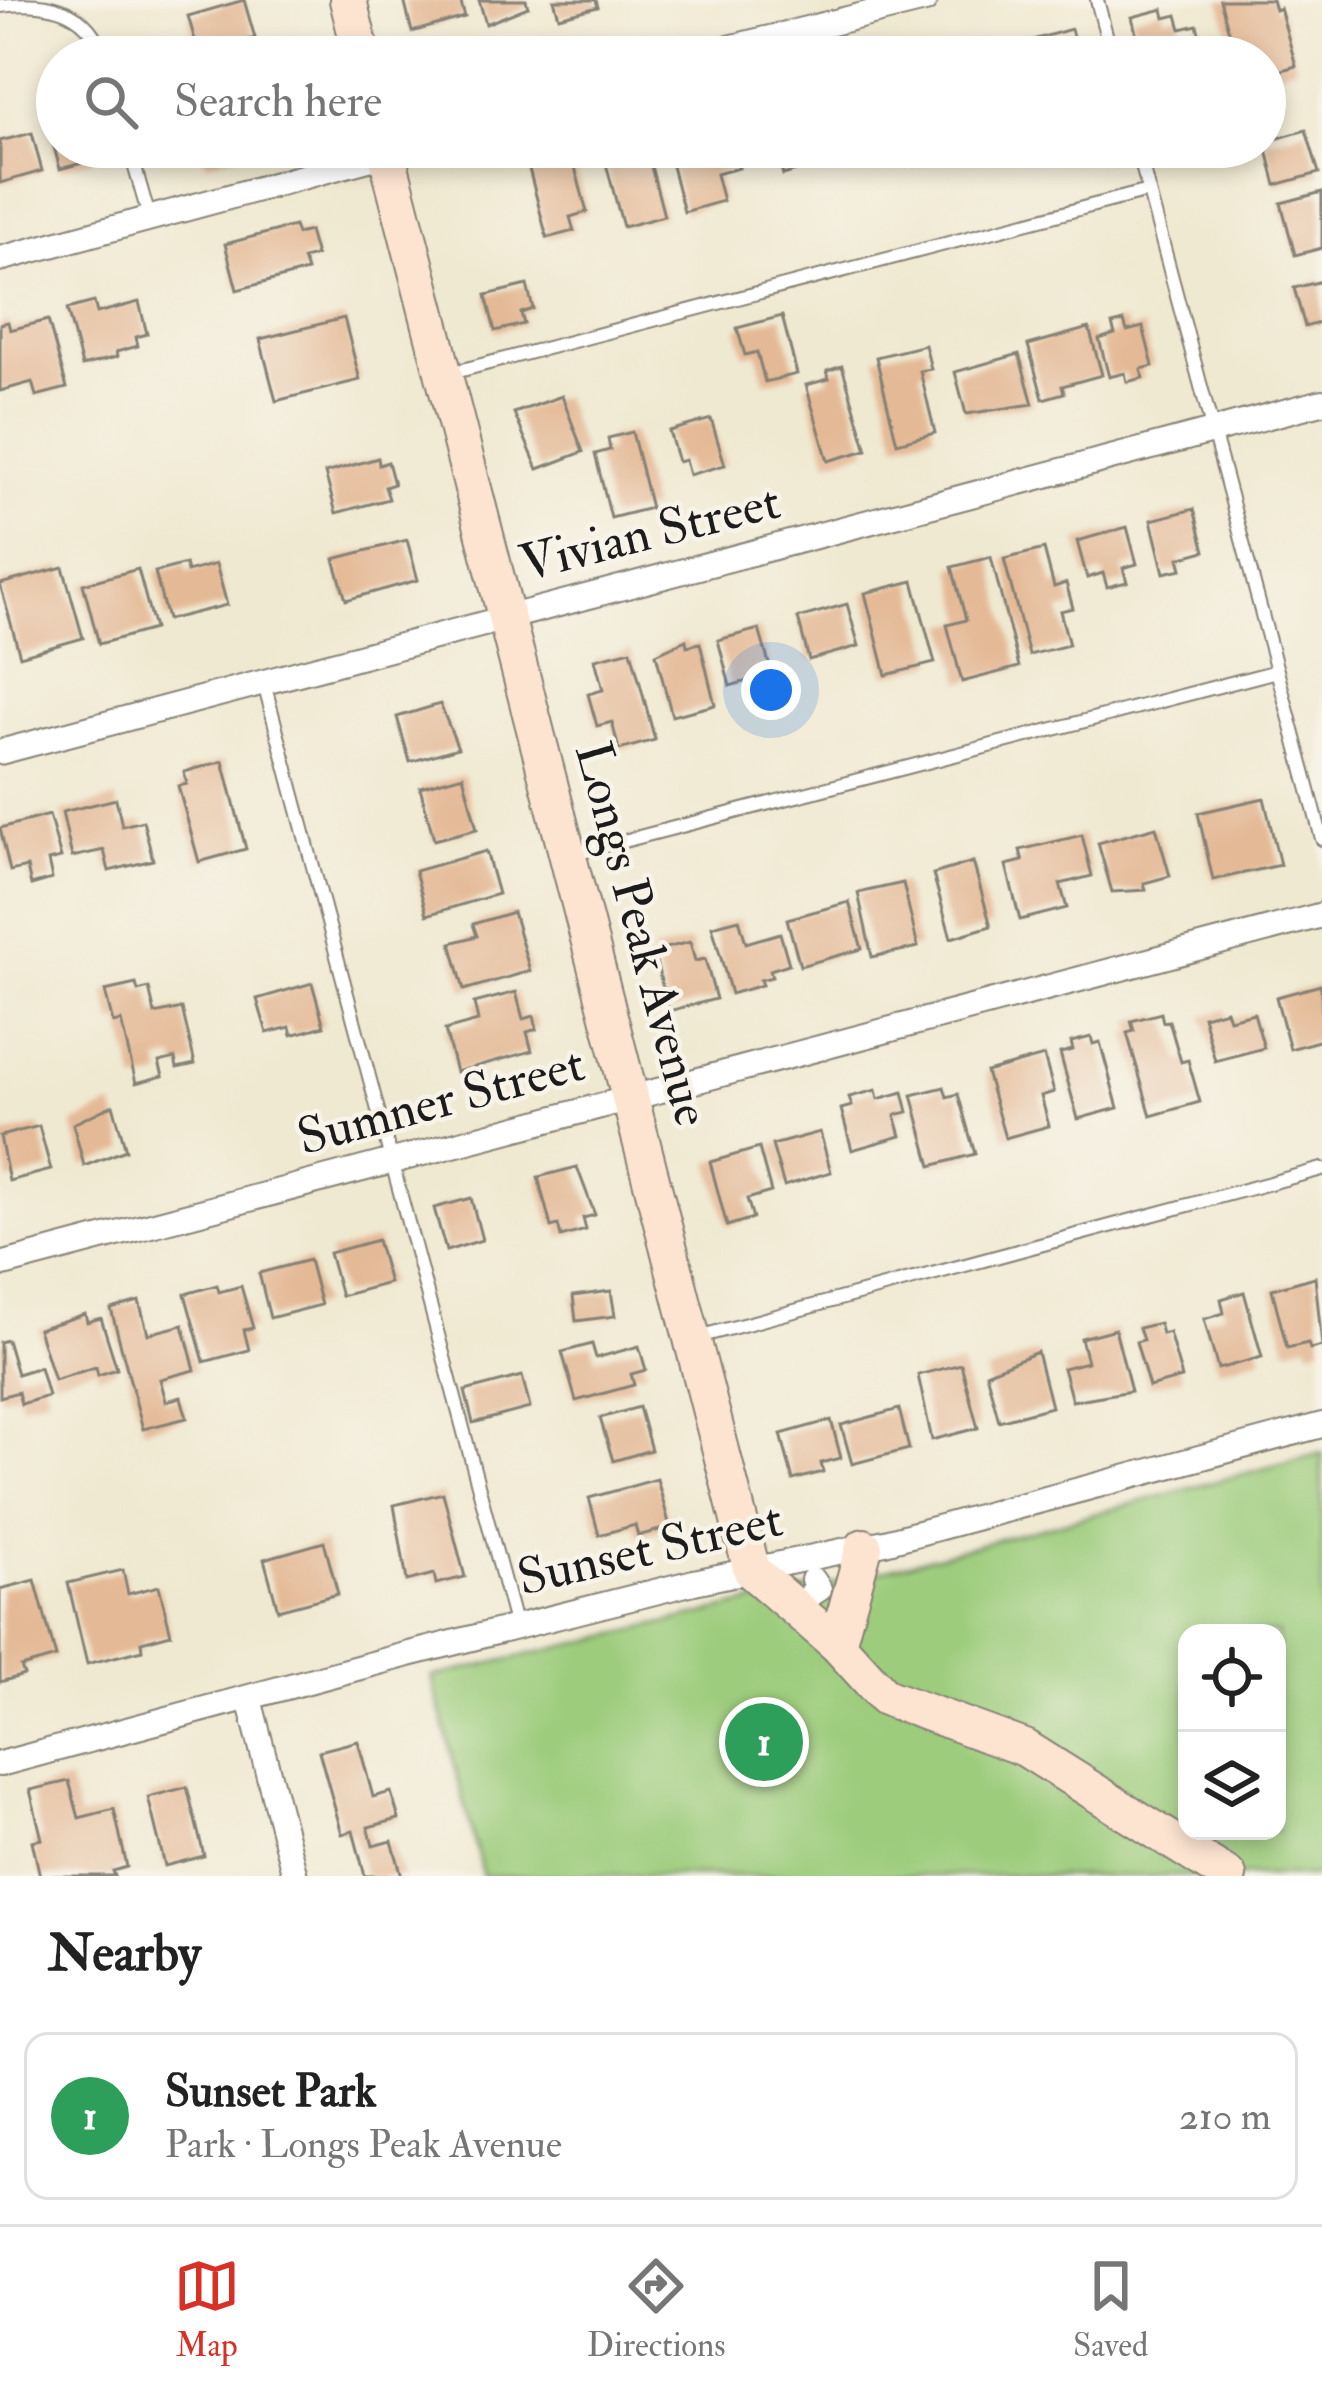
<!DOCTYPE html>
<html lang="en">
<head>
<meta charset="utf-8">
<style>
	body { margin:0; font-family:"IM FELL Double Pica",serif; background:#f2f2f2; color:#222 }
	.controls { position:absolute; right:36px; bottom:36px; display:grid; overflow:hidden; border-radius:24px; box-shadow:0 6px 18px #0003 }
	.controls button { width:108px; height:108px; display:grid; place-items:center; padding:0; border:0; border-bottom:3px solid #e0e0e0; background:#fff; color:#222; font:60px sans-serif }
	.you { position:absolute; left:771px; top:690px; width:42px; height:42px; margin:-30px; border:9px solid #fff; border-radius:50%; background:#1a73e8; box-shadow:0 0 0 18px #1a73e833 }
	.badge { display:grid; place-items:center; width:78px; height:78px; border-radius:50%; background:#d93025; color:#fff; font-size:39px; font-weight:700 }
	.pin { position:absolute; translate:-50% -50%; border:6px solid #fff; box-shadow:0 3px 12px #0006 }
	.list { margin:0; padding:0; list-style:none }
	h2 { display:flex; justify-content:space-between; align-items:center; height:156px; margin:0; padding:0 48px; font-size:51px }
	h2 small { font-size:39px; font-weight:400; color:#767676 }
	.list li { display:grid; grid-template-columns:78px 1fr auto; gap:36px; align-items:center; box-sizing:border-box; height:168px; margin:0 24px 24px; padding:0 24px; border:3px solid #e0e0e0; border-radius:24px }
	.list b { display:block; font-size:45px; white-space:nowrap }
	.list p { margin:0; font-size:39px; white-space:nowrap; color:#767676 }
	.list em { font-size:39px; font-style:normal; color:#767676 }
	.icon { flex:none; width:66px; height:66px; fill:none; stroke:currentColor; stroke-width:2; stroke-linecap:round; stroke-linejoin:round }
	.map { position:relative; flex:none; width:1322px; height:1876px; overflow:hidden }
	.search { position:absolute; background:#fff; box-shadow:0 6px 18px #0003; left:36px; right:36px; top:36px; height:132px; display:flex; align-items:center; gap:30px; box-sizing:border-box; padding:0 42px; border-radius:66px; color:#767676; font-size:45px }
	.sheet { height:348px; background:#fff }
	nav { display:flex; justify-content:space-around; align-items:center; box-sizing:border-box; height:168px; border-top:3px solid #e0e0e0; background:#fff; font-size:33px; color:#767676 }
	nav a { display:grid; justify-items:center; gap:6px }
	nav .on { color:#d93025 }
	.map>svg:first-child { display:block }
	.green { fill:#9ccc7b; stroke:#5c744c; stroke-width:3; fill-rule:evenodd }
	.building { fill:#e4b996 }
	.lines { fill:none; stroke-linecap:round; stroke-linejoin:round }
	.lane-casing { stroke:#868276; stroke-width:16 }
	.street-casing { stroke:#868276; stroke-width:28 }
	.secondary-casing { stroke:#868276; stroke-width:40 }
	.lane { stroke:#fff; stroke-width:12 }
	.street { stroke:#fff; stroke-width:24 }
	.secondary { stroke:#fde4d1; stroke-width:36 }
	.labels { text-anchor:middle; dominant-baseline:central; stroke-width:9; stroke-linejoin:round; paint-order:stroke }
	.street-label { font-size:51px; fill:#1c1c1c; stroke:#f7f3e8 }
</style>
</head>
<body>
<div class="map">
<svg width="1322" height="1876" viewBox="0 0 1322 1876">
	<rect width="100%" height="100%" fill="#f7f3e8"/>
	<filter id="ink" filterUnits="userSpaceOnUse"><feTurbulence type="fractalNoise" baseFrequency=".00833" numOctaves="2"/><feDisplacementMap in="SourceGraphic" scale="24" xChannelSelector="R" yChannelSelector="G"/><feConvolveMatrix kernelMatrix="1 2 1 2 8 2 1 2 1" color-interpolation-filters="sRGB"/></filter>
	<filter id="wash" filterUnits="userSpaceOnUse"><feTurbulence type="fractalNoise" baseFrequency=".004" numOctaves="4" result="noise"/><feDisplacementMap in="SourceGraphic" scale="48" xChannelSelector="R" yChannelSelector="G"/><feGaussianBlur stdDeviation="2.7" result="paint"/><feColorMatrix in="noise" values="0 0 0 0 0 0 0 0 0 0 0 0 0 0 0 0 0 1.4 0 .05"/><feComposite in="paint" operator="in"/></filter>
	<g filter="url(#wash)">
		<rect width="100%" height="100%" fill="#f0e9d1"/>
		<!-- green -->
		<path class="green" d="M1322,1453V1876H483L432,1677L824,1586ZM1187,1633H1277V1831H1187Z"/>
		<g id="blocks">
			<!-- building -->
			<g class="building">
				<path d="M244,0L255,38L199,54L188,16Z"/>
				<path d="M404,0H460L465,17L412,32Z"/>
				<path d="M479,0H526L528,7L486,24Z"/>
				<path d="M554,0H596L598,7L559,17Z"/>
				<path d="M1220,0H1272L1275,10L1280,8L1296,66L1265,75V57H1236Z"/>
				<path d="M1163,9L1165,18L1177,15L1181,29L1197,25L1203,49L1188,57H1142L1132,17Z"/>
				<path d="M1071,29L1075,44L1083,41L1087,55L1029,57L1025,42Z"/>
				<path d="M989,41L992,50L1005,46L1008,57H967L965,48Z"/>
				<path d="M57,116V147H103L92,151L94,160L60,169L46,118Z"/>
				<path d="M1306,130L1319,173L1276,185L1265,142Z"/>
				<path d="M32,133L42,171L0,183V141Z"/>
				<path d="M202,147H260V148L206,163Z"/>
				<path d="M646,147L664,216L623,227L602,149Z"/>
				<path d="M667,147H733L739,168L716,174L723,201L684,212Z"/>
				<path d="M748,147H810L815,165L783,175L777,154L752,161Z"/>
				<path d="M817,147H848L849,148L820,156Z"/>
				<path d="M910,147H947L950,158L915,166Z"/>
				<path d="M570,149L587,212L570,217L574,231L547,238L527,161Z"/>
				<path d="M1322,192V248L1295,255L1281,203Z"/>
				<path d="M294,226L297,234L309,231L316,256L303,259L307,271L237,290L225,244Z"/>
				<path d="M1322,281V322L1305,327L1294,288Z"/>
				<path d="M527,285L533,309L521,313L524,324L495,331L486,295Z"/>
				<path d="M94,302L97,313L139,302L147,334L136,337L138,346L116,352L117,357L82,366L67,309Z"/>
				<path d="M782,316L797,374L765,382L757,352L745,355L737,328Z"/>
				<path d="M344,318L360,380L276,401L260,339Z"/>
				<path d="M48,320L67,388L36,396L32,382L0,391V324L8,322L10,330Z"/>
				<path d="M1124,321L1127,331L1143,327L1153,366L1141,369L1143,378L1127,382L1125,373L1109,377L1099,339L1115,334L1112,324Z"/>
				<path d="M1089,328L1102,375L1062,386L1064,393L1043,399L1028,345Z"/>
				<path d="M925,345L931,369L920,371L935,433L897,443L876,357Z"/>
				<path d="M1019,354L1033,404L966,414L955,372Z"/>
				<path d="M842,366L867,450L828,461L806,385L829,379L827,371Z"/>
				<path d="M562,396L583,452L538,469L514,413Z"/>
				<path d="M711,419L725,465L689,475L685,460L678,462L669,431Z"/>
				<path d="M632,432L651,508L611,518L595,454L610,450L608,438Z"/>
				<path d="M378,458L379,465L388,462L394,484L385,487L389,499L336,513L325,473Z"/>
				<path d="M1194,509L1205,551L1179,558L1182,569L1164,573L1151,520Z"/>
				<path d="M1127,527L1137,564L1123,568L1127,582L1107,587L1103,573L1087,578L1077,541Z"/>
				<path d="M407,540L418,580L346,600L334,559Z"/>
				<path d="M1044,549L1054,587L1066,583L1073,608L1060,611L1069,645L1029,655L1004,559Z"/>
				<path d="M991,557L1019,667L962,682L947,625L966,620L952,567Z"/>
				<path d="M185,564L187,572L216,564L227,605L167,620L155,572Z"/>
				<path d="M63,567L83,638L20,656L0,584Z"/>
				<path d="M138,569L154,629L99,644L83,584Z"/>
				<path d="M913,581L935,663L886,675L865,593Z"/>
				<path d="M847,604L859,646L809,660L798,618Z"/>
				<path d="M759,629L772,674L730,686L718,640Z"/>
				<path d="M686,640L687,646L700,643L715,705L672,716L656,654Z"/>
				<path d="M631,650L655,740L619,750L612,722L597,726L588,694L603,690L595,659Z"/>
				<path d="M440,704L458,748L410,762L397,717Z"/>
				<path d="M223,761L246,849L199,862L178,786L187,784L184,772Z"/>
				<path d="M463,775L477,829L434,840L420,787Z"/>
				<path d="M1264,798L1280,865L1213,880L1198,813Z"/>
				<path d="M116,799L122,826L143,821L153,860L109,871L104,850L72,857L62,812Z"/>
				<path d="M49,815L61,858L48,861L52,879L31,885L27,867L10,871L0,828Z"/>
				<path d="M1156,827L1170,876L1144,883L1146,890L1112,892L1098,843Z"/>
				<path d="M1082,835L1092,876L1060,884L1067,908L1020,920L1006,865L1023,861L1020,850Z"/>
				<path d="M486,851L498,894L427,915L415,871Z"/>
				<path d="M973,862L991,926L951,938L933,874Z"/>
				<path d="M903,883L918,947L872,957L858,893Z"/>
				<path d="M849,902L862,949L800,966L787,919Z"/>
				<path d="M513,912L530,971L464,990L451,943L477,936L473,924Z"/>
				<path d="M739,919L746,943L780,933L789,964L770,970L772,977L760,980L762,985L731,994L712,926Z"/>
				<path d="M690,942L695,961L705,959L716,999L669,1011L653,951Z"/>
				<path d="M312,983L324,1026L292,1035L290,1027L267,1033L257,999Z"/>
				<path d="M136,984L138,991L149,988L155,1014L182,1008L195,1064L177,1068L175,1058L159,1062L163,1076L136,1083L121,1021L113,1023L105,991Z"/>
				<path d="M1321,985L1322,1040L1290,1049L1276,997Z"/>
				<path d="M516,992L523,1019L534,1016L537,1029L527,1032L532,1051L456,1072L445,1030L478,1021L474,1003Z"/>
				<path d="M1226,1010L1229,1019L1254,1013L1264,1048L1215,1061L1203,1016Z"/>
				<path d="M1161,1013L1163,1022L1169,1021L1181,1062L1188,1060L1200,1102L1151,1116L1127,1033L1134,1031L1131,1021Z"/>
				<path d="M1091,1037L1093,1044L1100,1042L1118,1108L1078,1119L1060,1053L1073,1050L1071,1042Z"/>
				<path d="M1044,1056L1054,1092L1041,1096L1049,1126L1005,1138L986,1072Z"/>
				<path d="M944,1087L947,1097L958,1094L975,1154L931,1166L912,1095Z"/>
				<path d="M876,1090L878,1099L903,1092L908,1112L895,1115L901,1136L852,1150L841,1109L852,1106L849,1097Z"/>
				<path d="M113,1105L126,1150L84,1166L73,1124Z"/>
				<path d="M39,1126L51,1170L9,1181L0,1136Z"/>
				<path d="M820,1132L831,1172L784,1186L772,1145Z"/>
				<path d="M759,1148L771,1192L747,1199L753,1218L727,1226L710,1162Z"/>
				<path d="M577,1167L595,1215L583,1218L586,1230L561,1237L558,1225L551,1227L538,1177Z"/>
				<path d="M471,1198L482,1240L446,1251L434,1208Z"/>
				<path d="M377,1240L389,1283L341,1296L329,1253Z"/>
				<path d="M309,1260L321,1305L270,1318L259,1273Z"/>
				<path d="M1315,1277L1322,1346L1310,1349L1308,1343L1287,1348L1272,1289Z"/>
				<path d="M217,1285L219,1292L241,1286L253,1328L244,1330L249,1350L204,1362L185,1294Z"/>
				<path d="M611,1291L615,1316L576,1321L573,1296Z"/>
				<path d="M1244,1292L1262,1357L1218,1369L1204,1319L1224,1313L1221,1299Z"/>
				<path d="M139,1301L148,1334L183,1325L195,1370L160,1379L166,1401L181,1397L187,1418L143,1429L111,1309Z"/>
				<path d="M85,1314L87,1322L101,1318L117,1369L98,1375L96,1367L54,1380L38,1329Z"/>
				<path d="M1159,1323L1162,1334L1169,1332L1182,1378L1149,1387L1136,1342L1143,1340L1139,1328Z"/>
				<path d="M1115,1329L1131,1391L1072,1401L1063,1368L1087,1362L1081,1338Z"/>
				<path d="M7,1340L17,1374L40,1367L48,1396L21,1404L18,1392L0,1397V1342Z"/>
				<path d="M592,1344L596,1358L639,1346L646,1370L631,1374L634,1385L576,1401L562,1352Z"/>
				<path d="M1037,1352L1051,1407L999,1421L986,1373Z"/>
				<path d="M961,1364L978,1428L932,1440L918,1375Z"/>
				<path d="M522,1376L530,1408L473,1423L465,1391Z"/>
				<path d="M639,1407L651,1450L613,1461L600,1418Z"/>
				<path d="M899,1409L909,1449L852,1464L841,1425Z"/>
				<path d="M831,1420L841,1458L821,1463L823,1472L793,1480L781,1434Z"/>
				<path d="M657,1479L670,1527L638,1536L635,1525L599,1535L589,1498Z"/>
				<path d="M443,1493L465,1577L436,1584L434,1574L407,1581L394,1505Z"/>
				<path d="M324,1542L338,1594L278,1610L264,1559Z"/>
				<path d="M123,1570L128,1594L159,1586L171,1634L141,1642L142,1650L87,1664L68,1583Z"/>
				<path d="M35,1580L56,1657L21,1667L24,1675L0,1682V1589Z"/>
				<path d="M358,1741L373,1797L391,1792L399,1819L368,1827L373,1846L392,1841L402,1876H365L353,1831L342,1834L319,1751Z"/>
				<path d="M69,1781L79,1818L114,1809L127,1867L113,1871L115,1876H40L32,1841L42,1839L30,1790Z"/>
				<path d="M187,1787L204,1856L165,1866L148,1797Z"/>
			</g>
		</g>
	</g>
	<g filter="url(#ink)">
		<use href="#blocks" fill-opacity="0" stroke="#868276" stroke-width="3"/>
		<g class="lines">
			<!-- lane casing -->
			<g class="lane-casing">
				<g id="lane">
					<path d="M1097,0L1112,57"/>
					<path d="M0,6C47,0 90,9 103,57"/>
					<path d="M129,147L150,220"/>
					<path d="M1137,147L1322,839"/>
					<path d="M447,374L1148,191"/>
					<path d="M264,683L516,1627"/>
					<path d="M570,855L1277,671"/>
					<path d="M698,1337L1322,1169"/>
				</g>
			</g>
			<!-- street casing -->
			<g class="street-casing">
				<g id="street">
					<path d="M692,57L925,0"/>
					<path d="M0,259L387,154"/>
					<path d="M0,752L1322,402"/>
					<path d="M0,1265L1322,915"/>
					<path d="M811,1594L819,1589L813,1580"/>
					<path d="M249,1699L295,1876"/>
					<path d="M0,1764L409,1654L694,1582L885,1542L1322,1425"/>
				</g>
			</g>
			<!-- secondary casing -->
			<g class="secondary-casing">
				<g id="secondary">
					<path d="M348,0L362,57"/>
					<path d="M385,147L752,1571L837,1644L885,1697L1025,1748L1228,1876"/>
					<path d="M837,1644L864,1547"/>
				</g>
			</g>
			<!-- lane -->
			<use href="#lane" class="lane"/>
			<!-- street -->
			<use href="#street" class="street"/>
			<!-- secondary -->
			<use href="#secondary" class="secondary"/>
		</g>
	</g>
	<g class="labels">
		<!-- street labels -->
		<g class="street-label">
			<text transform="translate(650 533) rotate(-14)">Vivian Street</text>
			<text transform="translate(642 934) rotate(75)">Longs Peak Avenue</text>
			<text transform="translate(441 1101) rotate(-15)">Sumner Street</text>
			<text transform="translate(650 1549) rotate(-13)">Sunset Street</text>
		</g>
	</g>
</svg>
<div class="controls">
<button><svg class="icon" aria-label="locate" viewBox="0 0 24 24"><circle cx="12" cy="12" r="6"/><path d="M12 2v4M12 18v4M2 12h4M18 12h4"/></svg></button>
<button><svg class="icon" aria-label="layers" viewBox="0 0 24 24"><path d="M12 4l9 5-9 5-9-5zM3 14l9 5 9-5"/></svg></button>
</div>
<div class="you"></div>
<div class="pin badge" style="left:764px;top:1742px;background:#2e9e5b">1</div>
<div class="search"><svg class="icon" aria-label="search" viewBox="0 0 24 24"><circle cx="10" cy="10" r="6"/><path d="M15 15l6 6"/></svg>Search here</div>
</div>
<section class="sheet">
<h2>Nearby<small></small></h2>
<ul class="list">
<li><span class="badge" style="background:#2e9e5b">1</span><div><b>Sunset Park</b><p>Park · Longs Peak Avenue</p></div><em>210 m</em></li>
</ul>
</section>
<nav>
<a class="on"><svg class="icon" aria-label="map" viewBox="0 0 24 24"><path d="M3 6l6-2 6 2 6-2v14l-6 2-6-2-6 2zM9 4v14M15 6v14"/></svg>Map</a>
<a><svg class="icon" aria-label="directions" viewBox="0 0 24 24"><path d="M12 3l9 9-9 9-9-9zM9 14v-3h6M13 9l2 2-2 2"/></svg>Directions</a>
<a><svg class="icon" aria-label="saved" viewBox="0 0 24 24"><path d="M7 4h10v16l-5-4-5 4z"/></svg>Saved</a>
</nav>
</body>
</html>
